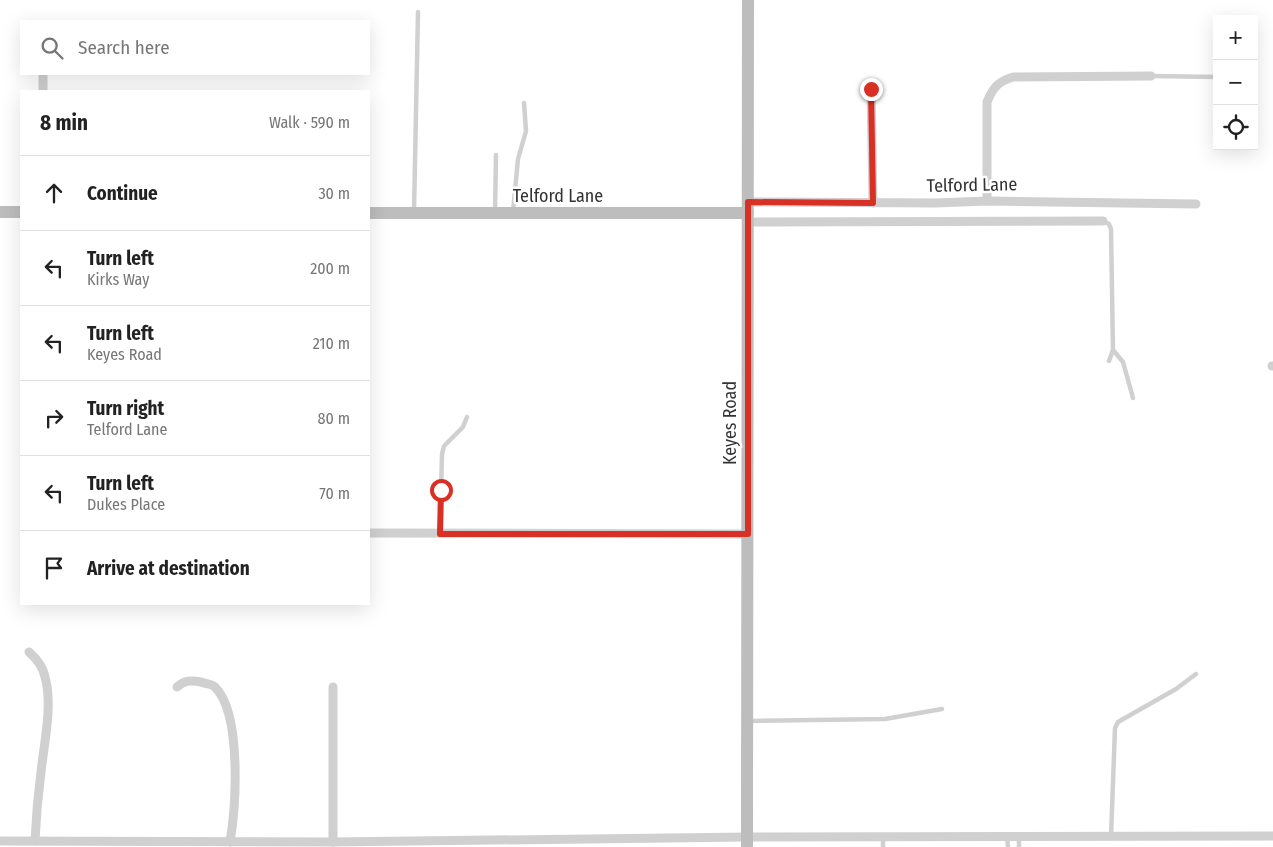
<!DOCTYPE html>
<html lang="en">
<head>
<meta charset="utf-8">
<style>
	body { margin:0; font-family:"Fira Sans Condensed",sans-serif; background:#f2f2f2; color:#222 }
	.controls { position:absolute; right:15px; top:15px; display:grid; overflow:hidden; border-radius:0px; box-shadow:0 5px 20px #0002 }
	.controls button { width:45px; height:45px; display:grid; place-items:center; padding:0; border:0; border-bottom:1px solid #e0e0e0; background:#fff; color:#222; font:25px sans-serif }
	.stop { position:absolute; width:15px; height:15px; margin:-11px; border:4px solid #d93025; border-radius:50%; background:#fff }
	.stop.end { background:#d93025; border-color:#fff; box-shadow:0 1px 5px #0008 }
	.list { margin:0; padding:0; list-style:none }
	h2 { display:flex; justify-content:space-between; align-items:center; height:65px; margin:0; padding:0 20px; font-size:21px }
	h2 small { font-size:16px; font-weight:400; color:#767676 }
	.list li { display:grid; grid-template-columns:32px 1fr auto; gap:15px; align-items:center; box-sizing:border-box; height:75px; padding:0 20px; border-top:1px solid #e0e0e0 }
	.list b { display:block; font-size:19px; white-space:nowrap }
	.list p { margin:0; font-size:16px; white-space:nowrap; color:#767676 }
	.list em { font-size:16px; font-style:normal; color:#767676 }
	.icon { flex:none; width:28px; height:28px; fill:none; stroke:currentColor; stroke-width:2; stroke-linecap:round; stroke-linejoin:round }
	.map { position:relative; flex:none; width:1273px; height:847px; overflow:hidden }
	.search { position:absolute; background:#fff; box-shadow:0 5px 20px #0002; left:20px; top:20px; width:350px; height:55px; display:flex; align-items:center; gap:12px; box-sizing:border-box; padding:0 18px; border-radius:0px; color:#767676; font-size:19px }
	.panel { position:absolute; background:#fff; box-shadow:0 5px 20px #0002; left:20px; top:90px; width:350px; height:515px; border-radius:0px }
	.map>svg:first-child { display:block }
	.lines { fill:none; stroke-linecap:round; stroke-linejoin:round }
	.lane { stroke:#d0d0d0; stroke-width:4.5 }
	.street { stroke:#d0d0d0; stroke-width:9 }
	.secondary { stroke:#bdbdbd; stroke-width:12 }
	.route { stroke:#d93025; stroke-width:6 }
	.labels { text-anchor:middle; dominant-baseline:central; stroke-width:5; stroke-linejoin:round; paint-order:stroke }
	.street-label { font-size:18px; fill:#333; stroke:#fff }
</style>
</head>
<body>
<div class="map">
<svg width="1273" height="847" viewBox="0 0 1273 847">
	<rect width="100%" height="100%" fill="#fff"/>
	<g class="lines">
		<!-- lane -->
		<g class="lane">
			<path d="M1151,76L1217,77"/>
			<path d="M1254,77H1255"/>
			<path d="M414,211L418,12"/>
			<path d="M495,212L496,155"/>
			<path d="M513,212L518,159L526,131L524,103"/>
			<path d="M1103,221L1109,224L1111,229L1113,350L1109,361"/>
			<path d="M1113,350L1123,362L1133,398"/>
			<path d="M440,533L442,454L444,446L463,427L467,417"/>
			<path d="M748,721L885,719L942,709"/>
			<path d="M883,837V847"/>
			<path d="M1007,837L1008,847"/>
			<path d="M1019,837V847"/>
			<path d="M1111,837L1115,728L1118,722L1176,689L1196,674"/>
		</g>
		<!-- street -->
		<g class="street">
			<path d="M43,74V91"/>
			<path d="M871,89L873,203"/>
			<path d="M987,201V102C993,88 997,82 1013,77L1151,76"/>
			<path d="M748,202L936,203L987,201L1196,204"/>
			<path d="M748,222L1103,221"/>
			<path d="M1272,366H1273"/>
			<path d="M369,533L748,534"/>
			<path d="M29,652C36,658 43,667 45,677C53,705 44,743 41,772C38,795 36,818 35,841"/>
			<path d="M177,687C185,680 191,680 201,682C206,684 212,684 215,687C242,714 236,806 230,842"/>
			<path d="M0,841L333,842L747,837L1273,836"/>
			<path d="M333,842V687"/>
		</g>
		<!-- secondary -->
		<g class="secondary">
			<path d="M0,212H21"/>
			<path d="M369,213H748"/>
			<path d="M747,847L748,0"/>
		</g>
	</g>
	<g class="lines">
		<!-- route -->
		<path class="route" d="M441,490L440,534H748V202L873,203L871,89"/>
	</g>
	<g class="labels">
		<!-- street labels -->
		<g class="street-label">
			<text transform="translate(972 185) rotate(-1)">Telford Lane</text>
			<text x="558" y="196">Telford Lane</text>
			<text transform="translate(730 423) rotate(-90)">Keyes Road</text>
		</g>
	</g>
</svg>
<div class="controls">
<button>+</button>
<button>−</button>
<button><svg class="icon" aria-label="locate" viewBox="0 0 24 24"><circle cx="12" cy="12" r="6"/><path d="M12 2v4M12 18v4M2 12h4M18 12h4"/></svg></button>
</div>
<div class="stop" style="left:441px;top:490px"></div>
<div class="stop end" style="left:871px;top:89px"></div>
<div class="search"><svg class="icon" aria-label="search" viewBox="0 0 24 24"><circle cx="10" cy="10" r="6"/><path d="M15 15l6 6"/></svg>Search here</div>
<section class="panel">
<h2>8 min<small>Walk · 590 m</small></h2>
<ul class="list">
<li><svg class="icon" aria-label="ahead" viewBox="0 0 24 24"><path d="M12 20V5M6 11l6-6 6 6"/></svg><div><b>Continue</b></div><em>30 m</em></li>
<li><svg class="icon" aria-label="left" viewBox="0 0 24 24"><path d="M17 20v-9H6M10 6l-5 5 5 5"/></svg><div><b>Turn left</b><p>Kirks Way</p></div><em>200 m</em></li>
<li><svg class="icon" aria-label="left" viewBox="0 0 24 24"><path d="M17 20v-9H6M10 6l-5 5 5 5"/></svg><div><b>Turn left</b><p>Keyes Road</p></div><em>210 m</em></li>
<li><svg class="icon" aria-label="right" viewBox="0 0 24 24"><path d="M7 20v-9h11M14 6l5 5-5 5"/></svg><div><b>Turn right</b><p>Telford Lane</p></div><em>80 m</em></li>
<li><svg class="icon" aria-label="left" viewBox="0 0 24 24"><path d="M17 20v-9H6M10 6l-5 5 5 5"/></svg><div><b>Turn left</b><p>Dukes Place</p></div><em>70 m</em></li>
<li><svg class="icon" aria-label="arrive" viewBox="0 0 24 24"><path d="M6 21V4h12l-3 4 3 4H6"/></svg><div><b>Arrive at destination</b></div></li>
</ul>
</section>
</div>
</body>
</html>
